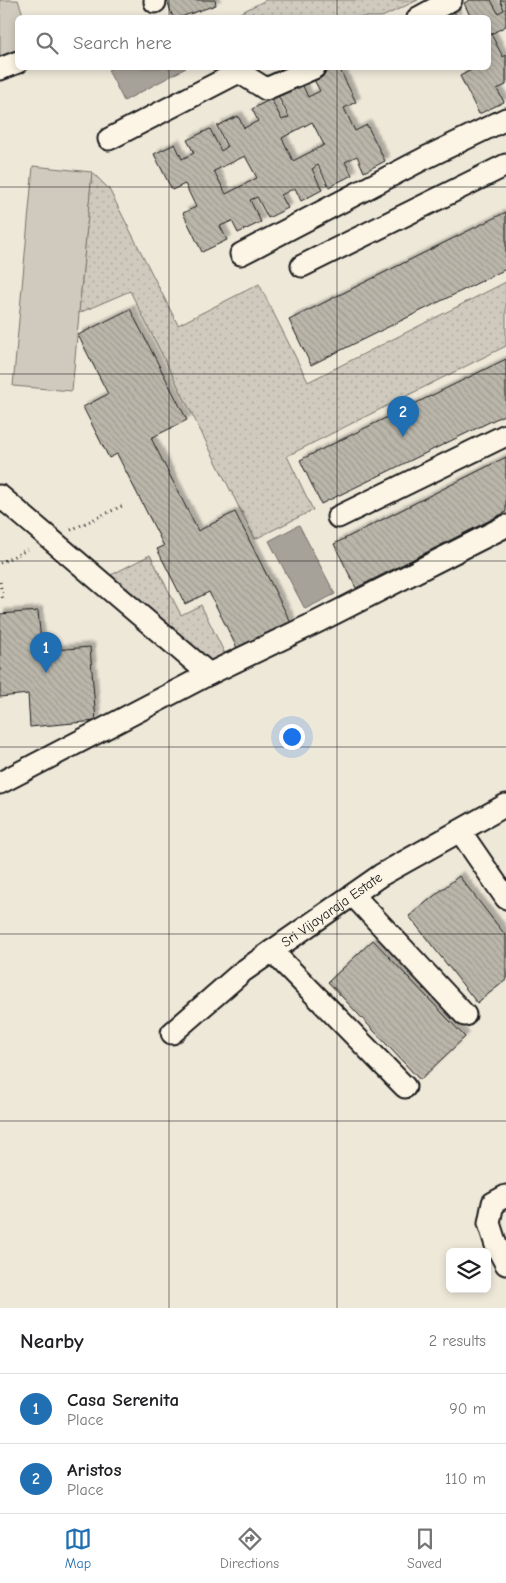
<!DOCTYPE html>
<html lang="en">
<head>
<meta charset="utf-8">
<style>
	body { margin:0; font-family:"Comic Neue",sans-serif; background:#f2f2f2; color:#202124 }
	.controls { position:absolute; right:15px; bottom:15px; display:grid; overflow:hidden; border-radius:8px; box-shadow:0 2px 8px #0003 }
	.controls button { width:45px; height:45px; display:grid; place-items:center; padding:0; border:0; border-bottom:1px solid #e0e0e0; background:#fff; color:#202124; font:25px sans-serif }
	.you { position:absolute; left:291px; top:736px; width:18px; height:18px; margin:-12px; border:4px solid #fff; border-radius:50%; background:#1a73e8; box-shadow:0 0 0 8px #1a73e833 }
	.badge { display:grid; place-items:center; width:32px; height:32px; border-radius:50%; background:#1f6fb2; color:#fff; font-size:16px; font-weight:700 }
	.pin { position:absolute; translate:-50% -41px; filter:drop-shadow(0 1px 2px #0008) }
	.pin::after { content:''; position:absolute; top:26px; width:18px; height:15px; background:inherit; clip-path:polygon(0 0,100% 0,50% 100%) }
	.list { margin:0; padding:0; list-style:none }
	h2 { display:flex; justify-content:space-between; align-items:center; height:65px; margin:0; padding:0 20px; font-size:21px }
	h2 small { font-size:16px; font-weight:400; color:#757577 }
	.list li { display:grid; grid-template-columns:32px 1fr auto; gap:15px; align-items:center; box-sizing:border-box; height:70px; padding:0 20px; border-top:1px solid #e0e0e0 }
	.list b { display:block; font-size:19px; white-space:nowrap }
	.list p { margin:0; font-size:16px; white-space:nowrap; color:#757577 }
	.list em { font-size:16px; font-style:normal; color:#757577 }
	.icon { flex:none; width:28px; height:28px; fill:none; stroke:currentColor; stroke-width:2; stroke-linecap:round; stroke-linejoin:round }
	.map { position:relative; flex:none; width:506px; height:1308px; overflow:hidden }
	.search { position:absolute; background:#fff; box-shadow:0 2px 8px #0003; left:15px; right:15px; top:15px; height:55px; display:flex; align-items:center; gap:12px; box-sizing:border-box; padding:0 18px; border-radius:8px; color:#757577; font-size:19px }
	.sheet { height:205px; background:#fff }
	nav { display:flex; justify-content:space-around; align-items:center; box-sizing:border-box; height:70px; border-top:1px solid #e0e0e0; background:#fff; font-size:14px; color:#757577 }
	nav a { display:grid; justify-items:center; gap:2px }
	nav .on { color:#1f6fb2 }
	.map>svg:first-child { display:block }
	.grass { fill:#cfcabd; stroke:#76736c }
	.park { fill:url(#park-dots); stroke:#76736c }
	.water { fill:#a7a299; stroke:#6f6c67 }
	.building { fill:url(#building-back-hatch); stroke:#1c1c1c; fill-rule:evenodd; filter:url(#shadow) }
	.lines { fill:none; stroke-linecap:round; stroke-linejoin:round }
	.minor-casing { stroke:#1c1c1c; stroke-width:25 }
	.path { stroke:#1c1c1c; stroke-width:3; stroke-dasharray:1 4; stroke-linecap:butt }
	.minor { stroke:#fcf5e5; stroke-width:21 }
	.grid { fill:none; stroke:#1c1c1c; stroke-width:1; stroke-opacity:0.55 }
	.labels { text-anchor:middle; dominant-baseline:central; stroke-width:5; stroke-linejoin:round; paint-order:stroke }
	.street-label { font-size:14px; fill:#1c1c1c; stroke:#fcf5e5 }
</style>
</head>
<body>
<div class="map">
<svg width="506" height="1308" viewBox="0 0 506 1308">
	<defs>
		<pattern id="park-dots" width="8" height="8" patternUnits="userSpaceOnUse" patternTransform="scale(1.25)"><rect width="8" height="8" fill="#cfcabd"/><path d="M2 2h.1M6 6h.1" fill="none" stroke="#b1ada2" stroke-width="1.8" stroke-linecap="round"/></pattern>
		<pattern id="building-back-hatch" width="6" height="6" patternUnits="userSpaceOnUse" patternTransform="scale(1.25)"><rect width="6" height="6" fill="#bab6aa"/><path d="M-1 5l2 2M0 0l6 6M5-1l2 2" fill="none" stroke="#9f9c92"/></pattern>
		<filter id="shadow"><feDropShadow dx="4.5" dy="-4.5" stdDeviation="1" flood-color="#0004"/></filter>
	</defs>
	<rect width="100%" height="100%" fill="#eee8d9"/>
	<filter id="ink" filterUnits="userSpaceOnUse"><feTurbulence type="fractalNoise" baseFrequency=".02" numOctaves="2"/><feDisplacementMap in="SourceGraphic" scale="10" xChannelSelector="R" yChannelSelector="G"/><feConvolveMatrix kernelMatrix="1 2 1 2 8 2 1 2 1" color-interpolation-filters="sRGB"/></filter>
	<g filter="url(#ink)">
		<!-- grass -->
		<g class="grass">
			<path d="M0,0H18L24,17L18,18L17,54L0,61Z"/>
			<path d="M33,166L92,172L72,391L13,386Z"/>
		</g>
		<!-- park -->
		<g class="park">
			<path d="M266,0H418L382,17H232Z"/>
			<path d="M92,172L109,189L178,325L259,284L308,382L506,282V346L287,456L313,510L255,539L130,291L79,313Z"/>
			<path d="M150,555L181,615L201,605L226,656L210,665L111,575Z"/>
		</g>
		<!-- water -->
		<g class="water">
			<path d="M113,68H186L124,101L108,70Z"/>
			<path d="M299,525L335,594L305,609L269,541Z"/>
		</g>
		<!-- building -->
		<g class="building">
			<path d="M167,0H215L216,5L178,18H173Z"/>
			<path d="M470,0H491L498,13L504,10L500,0H506V26L491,34L503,57L506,55V85L497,89L504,102L479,114L460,76L473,69L472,68H488V18H467L470,16L464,3Z"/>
			<path d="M452,6L457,18H431Z"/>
			<path d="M336,68H339L356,102L344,108L355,131L367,125L385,161L364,172L357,156L345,162L352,175L329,187L318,165L312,169L322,190L301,201L295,188L281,195L288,208L268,218L257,197L250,200L261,222L238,233L232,221L220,226L227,240L202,252L183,213L196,207L185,184L172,190L154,154L175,144L182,159L194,153L187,140L210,129L221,151L227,147L217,126L238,116L244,128L258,121L252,109L271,99L282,120L289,117L278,96L302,84L308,97L320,91L313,78ZM312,122L324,145L293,161L282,138ZM245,156L257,178L226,194L214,171Z"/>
			<path d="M506,212V269L311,365L289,320Z"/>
			<path d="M130,309L187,420L151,438L198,531L235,512L291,623L238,650L209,592L185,604L157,549L164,546L117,454L109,458L83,407L108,394L78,335Z"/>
			<path d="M506,359V414L321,504L300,460Z"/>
			<path d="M506,457V512L356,588L334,544Z"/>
			<path d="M38,611L42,651L90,647L96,721L30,727L28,694L0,697V614Z"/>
			<path d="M459,876L506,936V980L477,1003L409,916Z"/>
			<path d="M373,940L465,1037L420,1080L328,982Z"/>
		</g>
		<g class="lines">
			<!-- minor casing -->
			<g class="minor-casing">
				<g id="minor">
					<path d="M155,0V2"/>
					<path d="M418,18L451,0"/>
					<path d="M0,69L18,62"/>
					<path d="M109,139L239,72L266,89L314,68"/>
					<path d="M241,254L425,158L506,119"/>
					<path d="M302,266L506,165"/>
					<path d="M0,496L209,674L319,621L506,526"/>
					<path d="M338,517L506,435"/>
					<path d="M0,783L209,674"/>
					<path d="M460,831L506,898"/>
					<path d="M353,895L465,1015"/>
					<path d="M272,951L405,1087"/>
					<path id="s1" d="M172,1033L242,972L381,875L506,805"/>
					<path d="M506,1196L493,1203L489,1223L496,1245L506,1264"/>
				</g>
			</g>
			<!-- path -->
			<g class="path">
				<path d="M71,530L124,505"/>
				<path d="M0,563L31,548"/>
				<path d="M0,582L3,601"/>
			</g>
			<!-- minor -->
			<use href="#minor" class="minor"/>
		</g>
	</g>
	<!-- grid -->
	<path class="grid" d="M169,0V18M337,0V18M169,68V1308M337,68V1308M0,187H506M0,374H506M0,561H506M0,747H506M0,934H506M0,1121H506"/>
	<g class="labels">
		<!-- street labels -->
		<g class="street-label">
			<text stroke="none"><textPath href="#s1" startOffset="202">Sri Vijayaraja Estate</textPath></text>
		</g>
	</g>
</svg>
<div class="controls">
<button><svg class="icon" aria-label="layers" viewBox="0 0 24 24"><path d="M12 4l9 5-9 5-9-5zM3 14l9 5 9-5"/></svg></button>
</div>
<div class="you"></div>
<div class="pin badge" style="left:46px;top:673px">1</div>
<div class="pin badge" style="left:403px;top:437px">2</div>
<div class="search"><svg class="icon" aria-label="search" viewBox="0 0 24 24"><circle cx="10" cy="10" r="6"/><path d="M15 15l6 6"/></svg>Search here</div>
</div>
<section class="sheet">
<h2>Nearby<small>2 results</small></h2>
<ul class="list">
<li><span class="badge">1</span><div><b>Casa Serenita</b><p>Place</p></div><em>90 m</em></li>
<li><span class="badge">2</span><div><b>Aristos</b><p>Place</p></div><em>110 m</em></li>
</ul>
</section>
<nav>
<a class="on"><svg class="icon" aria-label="map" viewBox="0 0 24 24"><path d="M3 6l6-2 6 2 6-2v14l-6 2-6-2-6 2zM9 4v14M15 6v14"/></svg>Map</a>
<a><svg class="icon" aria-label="directions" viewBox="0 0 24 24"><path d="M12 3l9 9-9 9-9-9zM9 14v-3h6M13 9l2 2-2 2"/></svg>Directions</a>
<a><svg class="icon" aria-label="saved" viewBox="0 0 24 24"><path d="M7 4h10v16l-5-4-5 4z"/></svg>Saved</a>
</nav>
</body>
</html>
